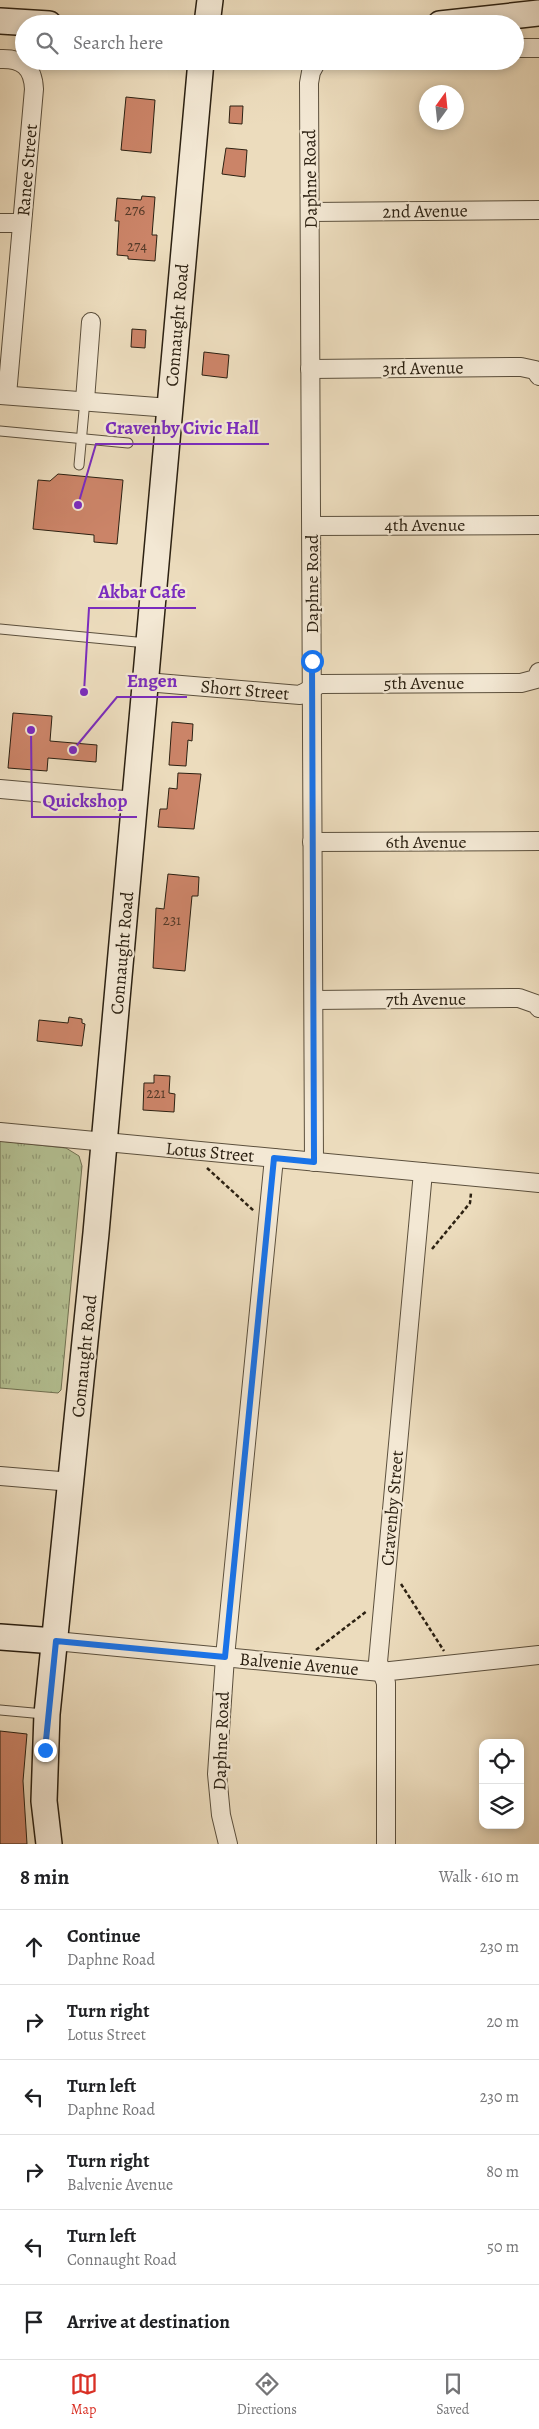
<!DOCTYPE html>
<html lang="en">
<head>
<meta charset="utf-8">
<style>
	body { margin:0; font-family:Alegreya,serif; background:#f6f6f6; color:#202124 }
	.controls { position:absolute; right:15px; bottom:15px; display:grid; overflow:hidden; border-radius:10px; box-shadow:0 2px 8px #0003 }
	.controls button { width:45px; height:45px; display:grid; place-items:center; padding:0; border:0; border-bottom:1px solid #e0e0e0; background:#fff; color:#202124; font:25px sans-serif }
	.compass { position:absolute; left:419px; top:85px; width:45px; height:45px; border-radius:50%; background:#fff; box-shadow:0 2px 8px #0003; rotate:15deg }
	.stop { position:absolute; width:15px; height:15px; margin:-11px; border:4px solid #1a73e8; border-radius:50%; background:#fff }
	.stop.end { background:#1a73e8; border-color:#fff; box-shadow:0 1px 5px #0008 }
	.list { margin:0; padding:0; list-style:none }
	h2 { display:flex; justify-content:space-between; align-items:center; height:65px; margin:0; padding:0 20px; font-size:21px }
	h2 small { font-size:16px; font-weight:400; color:#757577 }
	.list li { display:grid; grid-template-columns:32px 1fr auto; gap:15px; align-items:center; box-sizing:border-box; height:75px; padding:0 20px; border-top:1px solid #e0e0e0 }
	.list b { display:block; font-size:19px; white-space:nowrap }
	.list p { margin:0; font-size:16px; white-space:nowrap; color:#757577 }
	.list em { font-size:16px; font-style:normal; color:#757577 }
	.icon { flex:none; width:28px; height:28px; fill:none; stroke:currentColor; stroke-width:2; stroke-linecap:round; stroke-linejoin:round }
	.map { position:relative; flex:none; width:539px; height:1844px; overflow:hidden }
	.search { position:absolute; background:#fff; box-shadow:0 2px 8px #0003; left:15px; right:15px; top:15px; height:55px; display:flex; align-items:center; gap:12px; box-sizing:border-box; padding:0 18px; border-radius:28px; color:#757577; font-size:19px }
	.sheet { height:515px; background:#fff }
	nav { display:flex; justify-content:space-around; align-items:center; box-sizing:border-box; height:70px; border-top:1px solid #e0e0e0; background:#fff; font-size:14px; color:#757577 }
	nav a { display:grid; justify-items:center; gap:2px }
	nav .on { color:#d93025 }
	.map>svg:first-child { display:block }
	.grass { fill:url(#grass-tufts); stroke:#707152 }
	.building { fill:#cb8468; stroke:#2c2112 }
	.lines { fill:none; stroke-linecap:round; stroke-linejoin:round }
	.lane-casing { stroke:#5c503d; stroke-width:11 }
	.street-casing { stroke:#5c503d; stroke-width:20 }
	.secondary-casing { stroke:#2c2112; stroke-width:28 }
	.path { stroke:#2c2112; stroke-width:2.5; stroke-dasharray:4 2.5; stroke-linecap:butt }
	.lane { stroke:#f3e8d4; stroke-width:9 }
	.street { stroke:#f3e8d4; stroke-width:18 }
	.secondary { stroke:#f3e8d4; stroke-width:25 }
	.route { stroke:#1a73e8; stroke-width:6 }
	.labels { text-anchor:middle; dominant-baseline:central; stroke-width:4.5; stroke-linejoin:round; paint-order:stroke }
	.number-label { font-size:15px; fill:#543a28 }
	.street-label { font-size:18px; fill:#2c2112; stroke:#f3e8d4 }
	.leader { fill:none; stroke:#7b2cbf; stroke-width:2 }
	.callout-dot { fill:#7b2cbf; stroke:#f3e8d4; stroke-width:2 }
	.callout-label { font-size:19px; text-anchor:middle; font-weight:bold; fill:#7b2cbf; stroke:#f3e8d4; stroke-width:4.5; stroke-linejoin:round; paint-order:stroke }
</style>
</head>
<body>
<div class="map">
<svg width="539" height="1844" viewBox="0 0 539 1844">
	<defs>
		<pattern id="grass-tufts" width="24" height="20" patternUnits="userSpaceOnUse" patternTransform="scale(1.25)"><rect width="24" height="20" fill="#b4c193"/><path d="M3 7l-1-3M5 7V3M7 7l1-3M15 17l-1-3M17 17v-4M19 17l1-3" fill="none" stroke="#939c77"/></pattern>
	</defs>
	<rect width="100%" height="100%" fill="#ecdcbd"/>
	<filter id="stains"><feTurbulence type="fractalNoise" baseFrequency=".004" numOctaves="4"/><feColorMatrix values="0 0 0 0 .2 0 0 0 0 .09 0 0 0 0 .02 0 0 0 .5 -.17"/></filter>
	<radialGradient id="worn" r=".72"><stop offset=".6" stop-color="#630" stop-opacity="0"/><stop offset="1" stop-color="#630" stop-opacity=".3"/></radialGradient>
	<!-- grass -->
	<path class="grass" d="M0,1141L66,1148L79,1156L82,1166L61,1390L58,1393L0,1388Z"/>
	<!-- building -->
	<g class="building">
		<path d="M126,97L155,100L151,153L121,150Z"/>
		<path d="M230,106H243L242,124L229,123Z"/>
		<path d="M226,148L247,150L245,177L222,174Z"/>
		<path d="M142,196L155,197L152,235H157L155,261L128,259V256L117,255L119,221H115L117,198L141,200Z"/>
		<path d="M132,329L146,330L145,348L131,347Z"/>
		<path d="M204,352L229,355L227,378L202,375Z"/>
		<path d="M58,474L123,480L117,544L94,542V535L33,529L38,480L50,481Z"/>
		<path d="M13,713L52,716L50,741L97,745L96,762L48,758L47,771L8,768Z"/>
		<path d="M172,722L193,724L192,741L188,740L186,766L169,765Z"/>
		<path d="M178,773L201,774L194,829L158,827L160,809H167L169,788L177,789Z"/>
		<path d="M168,874L199,877L198,896H192L185,971L153,968L156,908L164,909Z"/>
		<path d="M69,1017L82,1019V1023L85,1024L82,1046L37,1041L39,1020L68,1023Z"/>
		<path d="M154,1075L170,1076L169,1093L175,1094L174,1112L143,1110L144,1083H154Z"/>
		<path d="M0,1731L27,1734L23,1781L27,1844H0Z"/>
	</g>
	<g class="lines">
		<!-- lane casing -->
		<g class="lane-casing">
			<g id="lane">
				<path d="M0,431L128,443"/>
				<path d="M79,465L85,400"/>
				<path d="M0,629L147,643"/>
				<path d="M0,1710L44,1714"/>
			</g>
		</g>
		<!-- street casing -->
		<g class="street-casing">
			<g id="street">
				<path d="M515,48H539"/>
				<path d="M0,59C22,58 33,67 34,89L7,395"/>
				<path d="M311,212L539,210"/>
				<path d="M0,223H22"/>
				<path d="M310,369L521,367L535,370L539,376"/>
				<path d="M0,395L170,408"/>
				<path d="M85,400L91,322"/>
				<path d="M312,526L539,525"/>
				<path d="M146,682L300,695L320,684L521,683L536,679L539,672"/>
				<path d="M0,789L135,801"/>
				<path d="M312,842L539,841"/>
				<path d="M314,1000L519,998L536,1004L539,1008"/>
				<path d="M0,1132L539,1183"/>
				<path d="M314,1162L309,83L311,72L317,61"/>
				<path d="M0,1476L72,1482"/>
				<path d="M55,1641L381,1672L539,1655"/>
				<path d="M228,1844L221,1815L217,1774L225,1657L274,1158"/>
				<path d="M386,1844V1683L378,1662L423,1172"/>
			</g>
		</g>
		<!-- secondary casing -->
		<g class="secondary-casing">
			<g id="secondary">
				<path d="M0,21L49,24"/>
				<path d="M207,24L210,0"/>
				<path d="M440,24L539,13"/>
				<path d="M0,1637L55,1641"/>
				<path d="M49,1844L44,1801L47,1714L96,1233L201,61"/>
			</g>
		</g>
		<!-- path -->
		<g class="path">
			<path d="M207,1168L254,1211"/>
			<path d="M432,1249L470,1203L471,1193"/>
			<path d="M401,1584L444,1651"/>
			<path d="M316,1650L367,1611"/>
		</g>
		<!-- lane -->
		<use href="#lane" class="lane"/>
		<!-- street -->
		<use href="#street" class="street"/>
		<!-- secondary -->
		<use href="#secondary" class="secondary"/>
	</g>
	<g class="lines">
		<!-- route -->
		<path class="route" d="M45,1750L56,1641L225,1657L274,1158L314,1162L312,661"/>
	</g>
	<g class="labels">
		<!-- number labels -->
		<g class="number-label">
			<text x="135" y="210">276</text>
			<text x="137" y="246">274</text>
			<text x="172" y="920">231</text>
			<text x="156" y="1093">221</text>
		</g>
		<!-- street labels -->
		<g class="street-label">
			<text transform="translate(27 170) rotate(-85)">Ranee Street</text>
			<text transform="translate(310 179) rotate(-91)">Daphne Road</text>
			<text transform="translate(425 211) rotate(-1)">2nd Avenue</text>
			<text transform="translate(177 325) rotate(-85)">Connaught Road</text>
			<text transform="translate(423 368) rotate(-1)">3rd Avenue</text>
			<text x="425" y="525">4th Avenue</text>
			<text transform="translate(312 584) rotate(-90)">Daphne Road</text>
			<text x="424" y="683">5th Avenue</text>
			<text transform="translate(245 690) rotate(5)">Short Street</text>
			<text x="426" y="842">6th Avenue</text>
			<text transform="translate(122 953) rotate(-85)">Connaught Road</text>
			<text x="426" y="999">7th Avenue</text>
			<text transform="translate(210 1152) rotate(5)">Lotus Street</text>
			<text transform="translate(84 1356) rotate(-84)">Connaught Road</text>
			<text transform="translate(392 1508) rotate(-85)">Cravenby Street</text>
			<text transform="translate(299 1664) rotate(5)">Balvenie Avenue</text>
			<text transform="translate(221 1741) rotate(-88)">Daphne Road</text>
		</g>
	</g>
	<!-- callouts -->
	<path class="leader" d="M78 505L96 444H269M84 692L89 608H196M73 750L117 697H187M31 730L32 817H137"/>
	<g class="callout-dot">
		<circle cx="78" cy="505" r="5"/>
		<circle cx="84" cy="692" r="5"/>
		<circle cx="73" cy="750" r="5"/>
		<circle cx="31" cy="730" r="5"/>
	</g>
	<g class="callout-label">
		<text x="182" y="434">Cravenby Civic Hall</text>
		<text x="142" y="598">Akbar Cafe</text>
		<text x="152" y="687">Engen</text>
		<text x="85" y="807">Quickshop</text>
	</g>
	<rect width="100%" height="100%" filter="url(#stains)"/>
	<rect width="100%" height="100%" fill="url(#worn)"/>
</svg>
<div class="controls">
<button><svg class="icon" aria-label="locate" viewBox="0 0 24 24"><circle cx="12" cy="12" r="6"/><path d="M12 2v4M12 18v4M2 12h4M18 12h4"/></svg></button>
<button><svg class="icon" aria-label="layers" viewBox="0 0 24 24"><path d="M12 4l9 5-9 5-9-5zM3 14l9 5 9-5"/></svg></button>
</div>
<svg class="compass" viewBox="-18 -18 36 36"><path d="M0-13l5 13h-10z" fill="#e53935"/><path d="M0 13l5-13h-10z" fill="#757577"/></svg>
<div class="stop" style="left:312px;top:661px"></div>
<div class="stop end" style="left:45px;top:1750px"></div>
<div class="search"><svg class="icon" aria-label="search" viewBox="0 0 24 24"><circle cx="10" cy="10" r="6"/><path d="M15 15l6 6"/></svg>Search here</div>
</div>
<section class="sheet">
<h2>8 min<small>Walk · 610 m</small></h2>
<ul class="list">
<li><svg class="icon" aria-label="ahead" viewBox="0 0 24 24"><path d="M12 20V5M6 11l6-6 6 6"/></svg><div><b>Continue</b><p>Daphne Road</p></div><em>230 m</em></li>
<li><svg class="icon" aria-label="right" viewBox="0 0 24 24"><path d="M7 20v-9h11M14 6l5 5-5 5"/></svg><div><b>Turn right</b><p>Lotus Street</p></div><em>20 m</em></li>
<li><svg class="icon" aria-label="left" viewBox="0 0 24 24"><path d="M17 20v-9H6M10 6l-5 5 5 5"/></svg><div><b>Turn left</b><p>Daphne Road</p></div><em>230 m</em></li>
<li><svg class="icon" aria-label="right" viewBox="0 0 24 24"><path d="M7 20v-9h11M14 6l5 5-5 5"/></svg><div><b>Turn right</b><p>Balvenie Avenue</p></div><em>80 m</em></li>
<li><svg class="icon" aria-label="left" viewBox="0 0 24 24"><path d="M17 20v-9H6M10 6l-5 5 5 5"/></svg><div><b>Turn left</b><p>Connaught Road</p></div><em>50 m</em></li>
<li><svg class="icon" aria-label="arrive" viewBox="0 0 24 24"><path d="M6 21V4h12l-3 4 3 4H6"/></svg><div><b>Arrive at destination</b></div></li>
</ul>
</section>
<nav>
<a class="on"><svg class="icon" aria-label="map" viewBox="0 0 24 24"><path d="M3 6l6-2 6 2 6-2v14l-6 2-6-2-6 2zM9 4v14M15 6v14"/></svg>Map</a>
<a><svg class="icon" aria-label="directions" viewBox="0 0 24 24"><path d="M12 3l9 9-9 9-9-9zM9 14v-3h6M13 9l2 2-2 2"/></svg>Directions</a>
<a><svg class="icon" aria-label="saved" viewBox="0 0 24 24"><path d="M7 4h10v16l-5-4-5 4z"/></svg>Saved</a>
</nav>
</body>
</html>
